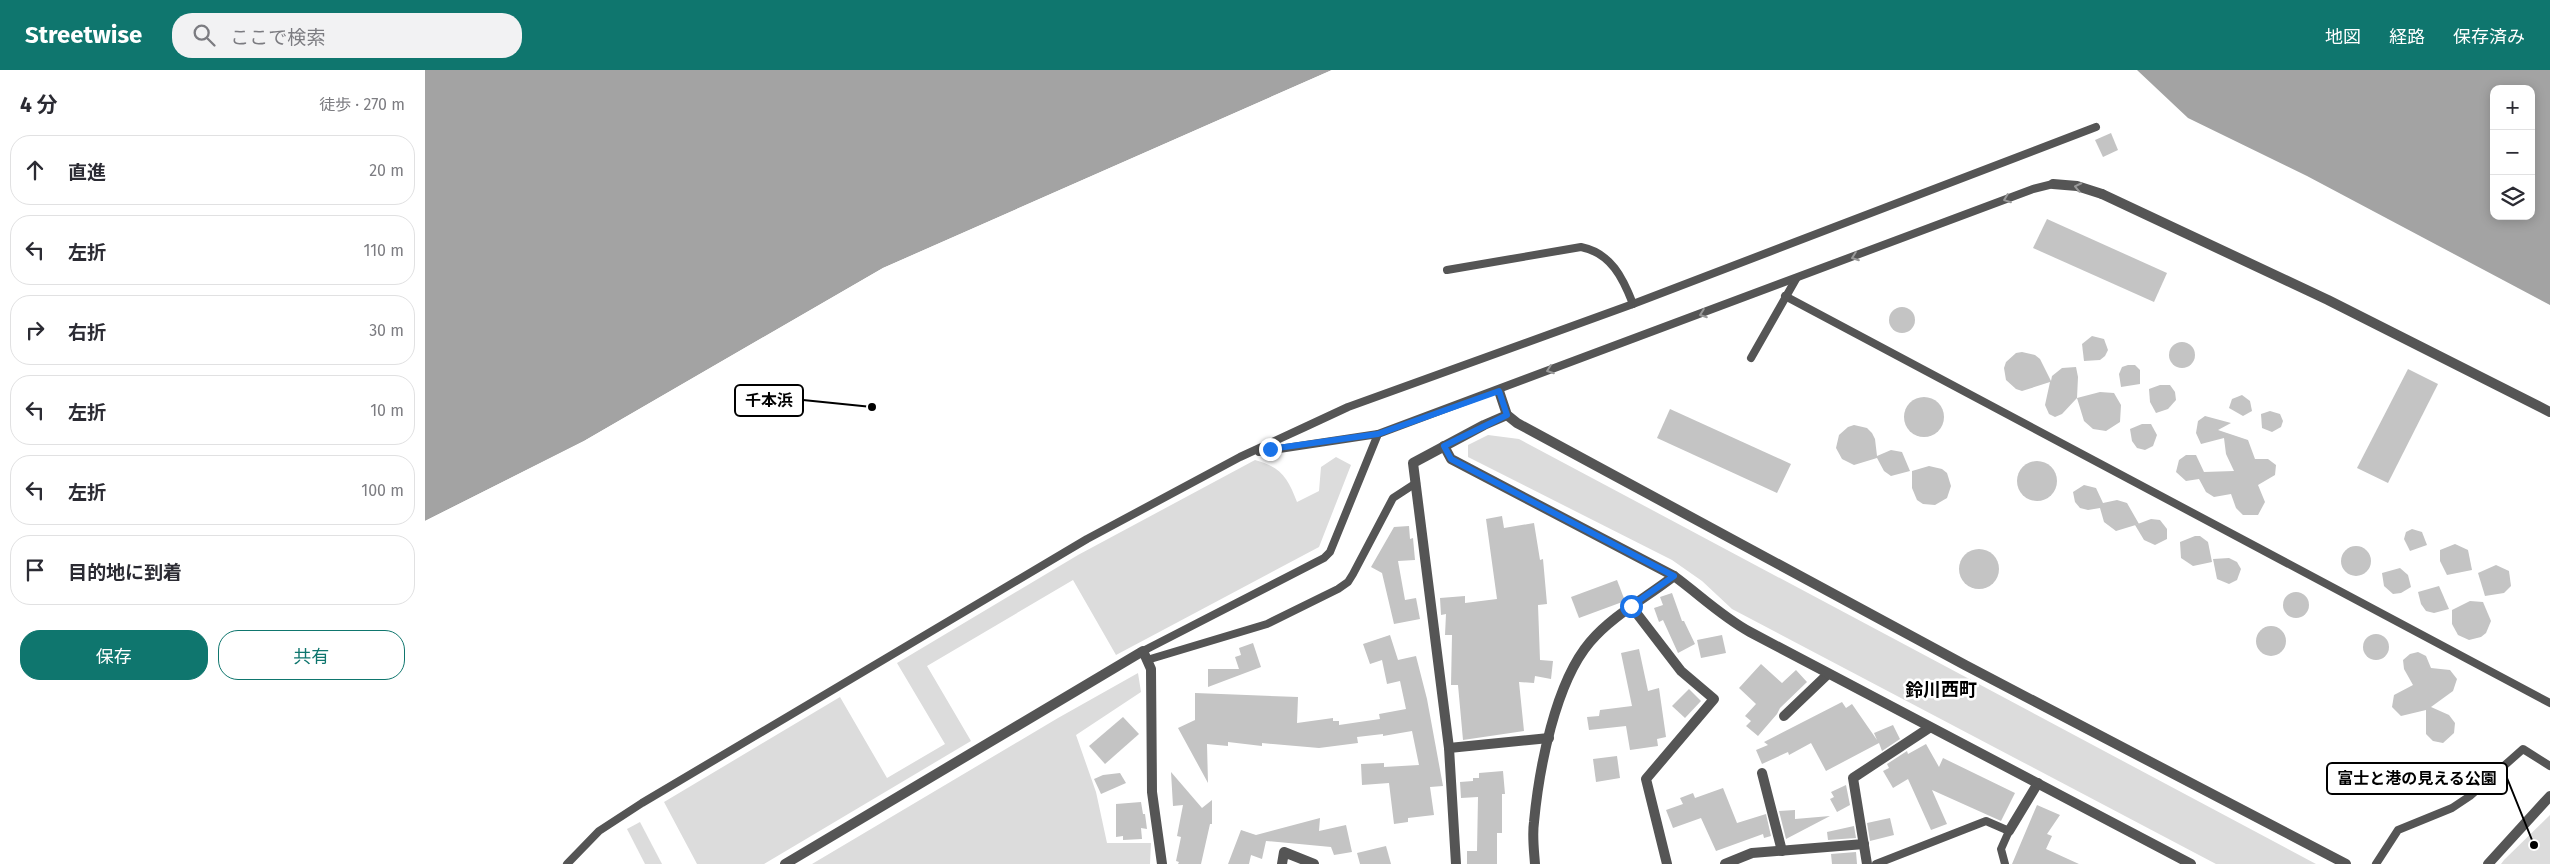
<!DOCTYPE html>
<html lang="ja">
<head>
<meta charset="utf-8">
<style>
	body { margin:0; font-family:"Fira Sans","Noto Sans JP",sans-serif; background:#f2f2f3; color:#2b2b33 }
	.controls { position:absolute; right:15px; top:15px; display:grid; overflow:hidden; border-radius:10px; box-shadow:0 2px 12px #0003 }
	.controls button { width:45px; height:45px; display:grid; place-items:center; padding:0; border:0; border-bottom:1px solid #e1e1e2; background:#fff; color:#2b2b33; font:25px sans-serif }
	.stop { position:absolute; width:15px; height:15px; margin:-11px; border:4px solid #1a73e8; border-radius:50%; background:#fff }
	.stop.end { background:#1a73e8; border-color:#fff; box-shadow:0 1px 5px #0008 }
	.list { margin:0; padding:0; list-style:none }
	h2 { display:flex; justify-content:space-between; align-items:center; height:65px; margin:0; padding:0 20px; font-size:21px }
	h2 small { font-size:16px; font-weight:400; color:#7c7c81 }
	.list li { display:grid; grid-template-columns:32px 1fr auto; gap:15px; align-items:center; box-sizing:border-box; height:70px; margin:0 10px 10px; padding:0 10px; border:1px solid #e1e1e2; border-radius:20px }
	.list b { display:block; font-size:19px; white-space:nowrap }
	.list em { font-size:16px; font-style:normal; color:#7c7c81 }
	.actions { display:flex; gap:10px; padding:15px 20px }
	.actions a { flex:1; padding:11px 0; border:1px solid #0f766e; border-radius:20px; text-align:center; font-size:18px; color:#0f766e }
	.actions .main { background:#0f766e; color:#fff }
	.icon { flex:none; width:28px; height:28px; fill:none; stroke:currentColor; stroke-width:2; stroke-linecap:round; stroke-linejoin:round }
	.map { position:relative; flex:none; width:2125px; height:794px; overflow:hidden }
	header { display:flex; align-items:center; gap:30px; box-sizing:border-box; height:70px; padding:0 25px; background:#0f766e; color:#fff }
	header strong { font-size:24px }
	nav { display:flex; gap:28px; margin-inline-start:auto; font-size:18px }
	.search { width:350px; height:45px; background:#f2f2f3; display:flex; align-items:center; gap:12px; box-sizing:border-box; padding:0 18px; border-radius:20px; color:#7c7c81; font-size:19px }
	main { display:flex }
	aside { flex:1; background:#fff }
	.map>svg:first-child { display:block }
	.green { fill:#dcdcdc }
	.water { fill:#a3a3a3; fill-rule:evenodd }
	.pier { fill:#fff }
	.building { fill:#c4c4c4 }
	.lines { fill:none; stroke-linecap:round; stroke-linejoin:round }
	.service { stroke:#555; stroke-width:8 }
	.minor { stroke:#555; stroke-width:10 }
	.tertiary { stroke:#555; stroke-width:10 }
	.oneway { stroke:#999 }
	.route { stroke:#1a73e8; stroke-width:6 }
	.labels { text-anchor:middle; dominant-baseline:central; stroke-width:5; stroke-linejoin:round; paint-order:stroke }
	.quarter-label { font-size:18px; font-weight:bold; fill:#000; stroke:#fff }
	.leader { fill:none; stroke:#000; stroke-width:2 }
	.callout-dot { fill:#000; stroke:#fff; stroke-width:2 }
	.callout { fill:#fff; stroke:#000; stroke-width:2 }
	.callout-label { font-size:16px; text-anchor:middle; font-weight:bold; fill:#000 }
</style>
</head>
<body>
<header>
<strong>Streetwise</strong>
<div class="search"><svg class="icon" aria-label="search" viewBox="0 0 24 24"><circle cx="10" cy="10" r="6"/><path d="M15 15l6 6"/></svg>ここで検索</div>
<nav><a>地図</a><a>経路</a><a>保存済み</a></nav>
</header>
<main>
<aside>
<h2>4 分<small>徒歩 · 270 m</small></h2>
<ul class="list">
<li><svg class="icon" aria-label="ahead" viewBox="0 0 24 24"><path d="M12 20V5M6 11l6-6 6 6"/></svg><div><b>直進</b></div><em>20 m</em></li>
<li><svg class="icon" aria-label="left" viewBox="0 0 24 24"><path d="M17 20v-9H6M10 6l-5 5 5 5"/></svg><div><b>左折</b></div><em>110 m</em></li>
<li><svg class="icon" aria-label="right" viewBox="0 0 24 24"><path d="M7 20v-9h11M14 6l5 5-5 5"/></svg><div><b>右折</b></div><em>30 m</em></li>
<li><svg class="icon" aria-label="left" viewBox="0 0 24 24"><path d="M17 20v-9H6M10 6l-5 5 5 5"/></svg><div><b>左折</b></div><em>10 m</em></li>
<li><svg class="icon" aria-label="left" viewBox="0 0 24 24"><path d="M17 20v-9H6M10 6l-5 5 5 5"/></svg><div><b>左折</b></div><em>100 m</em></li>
<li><svg class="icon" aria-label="arrive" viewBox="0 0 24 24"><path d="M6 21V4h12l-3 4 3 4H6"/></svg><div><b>目的地に到着</b></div></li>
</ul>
<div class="actions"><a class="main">保存</a><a>共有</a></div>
</aside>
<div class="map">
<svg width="2125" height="794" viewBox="0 0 2125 794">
	<rect width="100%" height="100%" fill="#fff"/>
	<!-- green -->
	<g class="green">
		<path d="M1063,365L1094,369L1891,794H1791L1307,539L1277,511L1247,490L1043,387V375Z"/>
		<path d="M911,387L926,395L894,477L691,585L648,510L502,596L546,671L339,794H272L239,732L415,627L462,708L520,674L472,593L653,485L830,390C856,397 863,408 872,432L894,421L896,397Z"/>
		<path d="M713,603L716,622L651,665L671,722L682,773H726L725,794H387L633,648Z"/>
		<path d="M2125,745V794H2076L2079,790Z"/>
		<path d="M215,752L237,794H220L202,759Z"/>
	</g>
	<!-- water -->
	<g class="water">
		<path d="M0,0H907L458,198L159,371L0,451Z"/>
		<path d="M1712,0H2125V235L1882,106L1763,48ZM2069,19H2106V146H2069Z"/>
	</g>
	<!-- pier -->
	<path class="pier" d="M907,0H910L459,200L161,373L0,454V451L159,371L458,198Z"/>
	<!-- building -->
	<g class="building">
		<path d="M1686,63L1693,80L1678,87L1670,70Z"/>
		<path d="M1622,149L1742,203L1729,232L1608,178Z"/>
		<circle cx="1477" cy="250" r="13"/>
		<path d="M1667,266L1679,269L1683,280L1680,286L1675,290L1659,291L1657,274Z"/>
		<circle cx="1757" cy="285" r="13"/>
		<path d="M1597,282L1610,285L1615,289L1626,311L1627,306L1637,298L1651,297L1653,307L1652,328L1675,322L1689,323L1696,335L1695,352L1681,361L1668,359L1659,351L1652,328L1637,344L1630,347L1624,344L1620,335L1625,312L1597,321L1591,319L1581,310L1579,298L1581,292L1591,283Z"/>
		<path d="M1703,295H1710L1715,300V314L1696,317L1694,304L1697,297Z"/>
		<path d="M1983,299L2013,314L1963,413L1932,398Z"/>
		<path d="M1735,315H1745L1750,322L1751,330L1743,339L1731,343L1725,332L1724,319Z"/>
		<path d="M1817,325L1825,331L1827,341L1818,346L1804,338L1807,329Z"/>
		<circle cx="1499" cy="347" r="20"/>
		<path d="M1245,339L1366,394L1352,423L1232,368Z"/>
		<path d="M1845,341L1855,344L1858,351L1856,357L1847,362L1837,358L1836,344Z"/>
		<path d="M1780,346L1806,353L1793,360L1823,370L1830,389H1843L1851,395L1850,405L1833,415L1840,432L1833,445H1818L1811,438L1806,424L1789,427L1781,422L1774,409L1761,411L1751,402L1754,390L1761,385H1771L1779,402L1809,401L1801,384L1799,368L1776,374L1771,363L1773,351Z"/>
		<path d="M1717,354H1726L1732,365L1728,376L1720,380L1712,378L1707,371L1705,359Z"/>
		<path d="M1429,355L1442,358L1447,363L1450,369L1452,386L1466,380L1477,382L1485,401L1466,406L1459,401L1452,388L1429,395L1417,389L1411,378L1414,365L1423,357Z"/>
		<circle cx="1612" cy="411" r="20"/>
		<path d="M1504,396L1517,399L1522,403L1526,416L1522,428L1510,435L1498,434L1492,430L1487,418V401Z"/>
		<path d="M1659,415L1671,418L1678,433L1692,430L1702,433L1714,454L1691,461L1679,452L1675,438L1663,440L1655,438L1650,432L1648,422Z"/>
		<path d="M1077,446L1079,458L1109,453L1115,490L1118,489L1122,534L1113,535L1115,590L1128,591L1126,609L1110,606L1109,613L1094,612L1099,661L1038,670L1033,615H1026L1027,565H1020L1021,544L1016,545L1015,528L1040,526V533L1072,529L1061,449Z"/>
		<path d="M1726,449L1735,450L1742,459V469L1730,475L1719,470L1710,455Z"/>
		<path d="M984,456L985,469L988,468L990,490L973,491L980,530L991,528L995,549L969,554L957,503L946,497L969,457Z"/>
		<path d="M1987,459L1997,462L2002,475L1985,481L1979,469L1981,462Z"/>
		<path d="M1770,466H1775L1783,472L1787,492L1768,496L1756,488L1755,472Z"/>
		<path d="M2030,474L2043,480L2047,500L2022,505L2015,491V480Z"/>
		<circle cx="1931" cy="491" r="15"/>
		<circle cx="1554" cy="499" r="20"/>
		<path d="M1804,488L1812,492L1816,499L1812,510L1804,514L1792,509L1788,489Z"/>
		<path d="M2071,495L2084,501L2086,516L2079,523L2060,526L2053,503Z"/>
		<path d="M1975,498L1983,505L1986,517L1976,523L1968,524L1959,516L1957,503Z"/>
		<path d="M1192,510L1200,531L1154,548L1146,527Z"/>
		<path d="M2014,516L2024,539L2009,543L2001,541L1996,534L1993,522Z"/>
		<circle cx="1871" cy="535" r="13"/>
		<path d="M1247,523L1257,551H1259L1270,574L1253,583L1238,550L1234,552L1229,538L1238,535L1235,527Z"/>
		<path d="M2045,531L2058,532L2066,551L2061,563L2056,567L2044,570L2033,565L2027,554V540Z"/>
		<circle cx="1846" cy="571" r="15"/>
		<circle cx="1951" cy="577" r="13"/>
		<path d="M965,565L973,590L991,586L1002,629L1018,716L1005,717L1009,745L983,748V752L969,754L964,713L937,715L936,694L959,693V697L994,695L987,661L958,666V664L932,667L933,673L894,678L837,673V676L803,672V676L782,674L783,713L753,658L770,650V623L873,627L872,653L908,648V651H914V655L955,649L954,644L981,639L975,611L962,614L957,590L945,594L938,574Z"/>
		<path d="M1297,565L1301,583L1276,588L1272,570Z"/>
		<path d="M828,573L836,597L783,617V599H814L810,587L816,585L814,578Z"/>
		<path d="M1214,579L1223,621L1234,618L1241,667L1232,669L1233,676L1205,680L1201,656L1164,660L1162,647L1174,646L1175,640L1207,636L1196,583Z"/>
		<path d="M1993,582L2001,586L2006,598L2025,600L2032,609L2028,621L2006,637L2024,645L2030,653L2029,663L2018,673L2008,671L2001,664V640L1976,646L1967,637L1969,625L1988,615L1979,599L1978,590L1985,584Z"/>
		<path d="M1336,594L1357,613L1371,600L1382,612L1355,638L1352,644L1333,666L1321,656L1326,651L1320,646L1331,634L1314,618Z"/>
		<path d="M1264,619L1276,631L1260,648L1247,636Z"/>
		<path d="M1417,632L1421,638L1427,634L1452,670L1449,663L1468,655L1475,669L1457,681L1454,673L1401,701L1386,673L1364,685L1363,682L1337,694L1331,680L1343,675L1339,672Z"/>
		<path d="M698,647L714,664L680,694L664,676Z"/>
		<path d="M1501,674L1514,697L1518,688L1590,723L1576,751L1507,720L1522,754L1506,760L1483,709L1468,718L1458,701L1464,698L1462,694L1482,681L1483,684Z"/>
		<path d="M1192,686L1195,708L1171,712L1168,689Z"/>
		<path d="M1078,701L1080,724H1077V763H1072V794H1042V781H1052L1053,727L1036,728L1035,712L1048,711V708H1054V703Z"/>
		<path d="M746,702L777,738L787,730V754H785L776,794H753L754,792L751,791L756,767L752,766L758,735L748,736Z"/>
		<path d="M695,703L701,713L676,724L669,709L678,705Z"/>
		<path d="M1421,715L1425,735L1412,742L1405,729L1409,727L1406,722Z"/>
		<path d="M1298,718L1312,753L1341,744L1346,766L1339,768L1338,764L1291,781L1276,748L1248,758L1241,740L1258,734L1255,728L1268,723L1270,728Z"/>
		<path d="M716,732L718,744H720L722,759L716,758L717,769L698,770V766L691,767V734Z"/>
		<path d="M1612,735L1635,745L1622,764L1627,766L1621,779L1654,794H1587Z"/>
		<path d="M1370,740V749L1405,746L1361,769L1354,741Z"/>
		<path d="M895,748L894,761L921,755L927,782L909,785L906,777L841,771L837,789L826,785L824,794H803L816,760L831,765Z"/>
		<path d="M1465,748L1469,765L1445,771L1442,753Z"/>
		<path d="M1429,756L1431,768L1403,770L1402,762Z"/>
		<path d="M961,776L966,794H935L932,783Z"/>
		<path d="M1431,782L1432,794H1407L1406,784Z"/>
	</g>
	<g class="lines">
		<!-- service -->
		<g class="service">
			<path d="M1022,200L1156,177C1186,183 1198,208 1208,234"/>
			<path d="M1360,226L2125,633"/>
			<path d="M1326,288L1371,209"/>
			<path d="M834,382L953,364"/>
			<path d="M718,581L899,488L905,482L953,364L1608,119L1628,114"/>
			<path d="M722,590L842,554L913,519L923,512L928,504L968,428L991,413"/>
			<path d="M142,794L174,761L217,733L662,469L815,387L880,357L923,337L1208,234L1671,57"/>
			<path d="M1451,794L1561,751L1584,761L1576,779L1580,794"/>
			<path d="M1951,794L1973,760L2027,738L2045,726L2098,679L2125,696"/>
		</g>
		<!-- minor -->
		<g class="minor">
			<path d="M1628,114L1652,116L1677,124"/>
			<path d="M1074,321L1082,345L1092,353L1540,595L1921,794"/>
			<path d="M1206,536L1256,601L1289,629L1221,709L1242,794"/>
			<path d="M1359,646L1403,604"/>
			<path d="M1024,678L1124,668"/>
			<path d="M1337,703L1357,781"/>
			<path d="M1584,761L1613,713"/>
			<path d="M360,794L718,581L726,599L727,722L737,794"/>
			<path d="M857,794L859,782L889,794"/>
			<path d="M1031,794L1024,678L988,393L1059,355L1082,345"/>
			<path d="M1110,794C1109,780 1107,766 1109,752C1114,699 1130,613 1165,572C1188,545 1221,528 1249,506"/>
			<path d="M1300,794L1327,783L1439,774"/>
			<path d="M1442,794L1428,708L1504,658"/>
		</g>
		<!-- tertiary -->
		<g class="tertiary">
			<path d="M1677,124L1903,230L2125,342"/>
			<path d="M1019,376L1026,389L1249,506C1275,525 1296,546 1325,562L1766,794"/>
			<path d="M2063,794L2125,726"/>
		</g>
	</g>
	<!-- one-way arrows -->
	<defs><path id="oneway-chevron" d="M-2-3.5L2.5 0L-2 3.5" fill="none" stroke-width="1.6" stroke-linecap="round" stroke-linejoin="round" transform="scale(1.25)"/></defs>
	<g class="oneway">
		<use href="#oneway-chevron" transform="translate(1653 117) rotate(-168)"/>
		<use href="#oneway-chevron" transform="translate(1582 129) rotate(159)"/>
		<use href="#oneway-chevron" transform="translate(1430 187) rotate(160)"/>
		<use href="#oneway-chevron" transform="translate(1278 244) rotate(160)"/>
		<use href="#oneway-chevron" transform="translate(1125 300) rotate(160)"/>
	</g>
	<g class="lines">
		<!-- route -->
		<path class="route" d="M845,379L953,364L1074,321L1082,345L1019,376L1026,389L1249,506L1206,536"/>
	</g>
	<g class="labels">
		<!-- quarter labels -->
		<g class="quarter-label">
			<text x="1516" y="620">鈴川西町</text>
		</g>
	</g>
	<!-- callouts -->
	<path class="leader" d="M447 337L378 330M2109 775L2082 708"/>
	<g class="callout-dot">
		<circle cx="447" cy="337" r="5"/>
		<circle cx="2109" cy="775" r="5"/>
	</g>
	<g class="callout">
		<rect x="310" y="315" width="68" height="31" rx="5"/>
		<rect x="1902" y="693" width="180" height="31" rx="5"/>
	</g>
	<g class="callout-label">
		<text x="344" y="336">千本浜</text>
		<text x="1992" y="714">富士と港の見える公園</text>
	</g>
</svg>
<div class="controls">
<button>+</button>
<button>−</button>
<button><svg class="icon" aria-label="layers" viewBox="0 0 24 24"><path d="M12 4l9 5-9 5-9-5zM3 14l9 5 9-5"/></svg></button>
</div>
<div class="stop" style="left:1206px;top:536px"></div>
<div class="stop end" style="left:845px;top:379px"></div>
</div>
</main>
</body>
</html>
